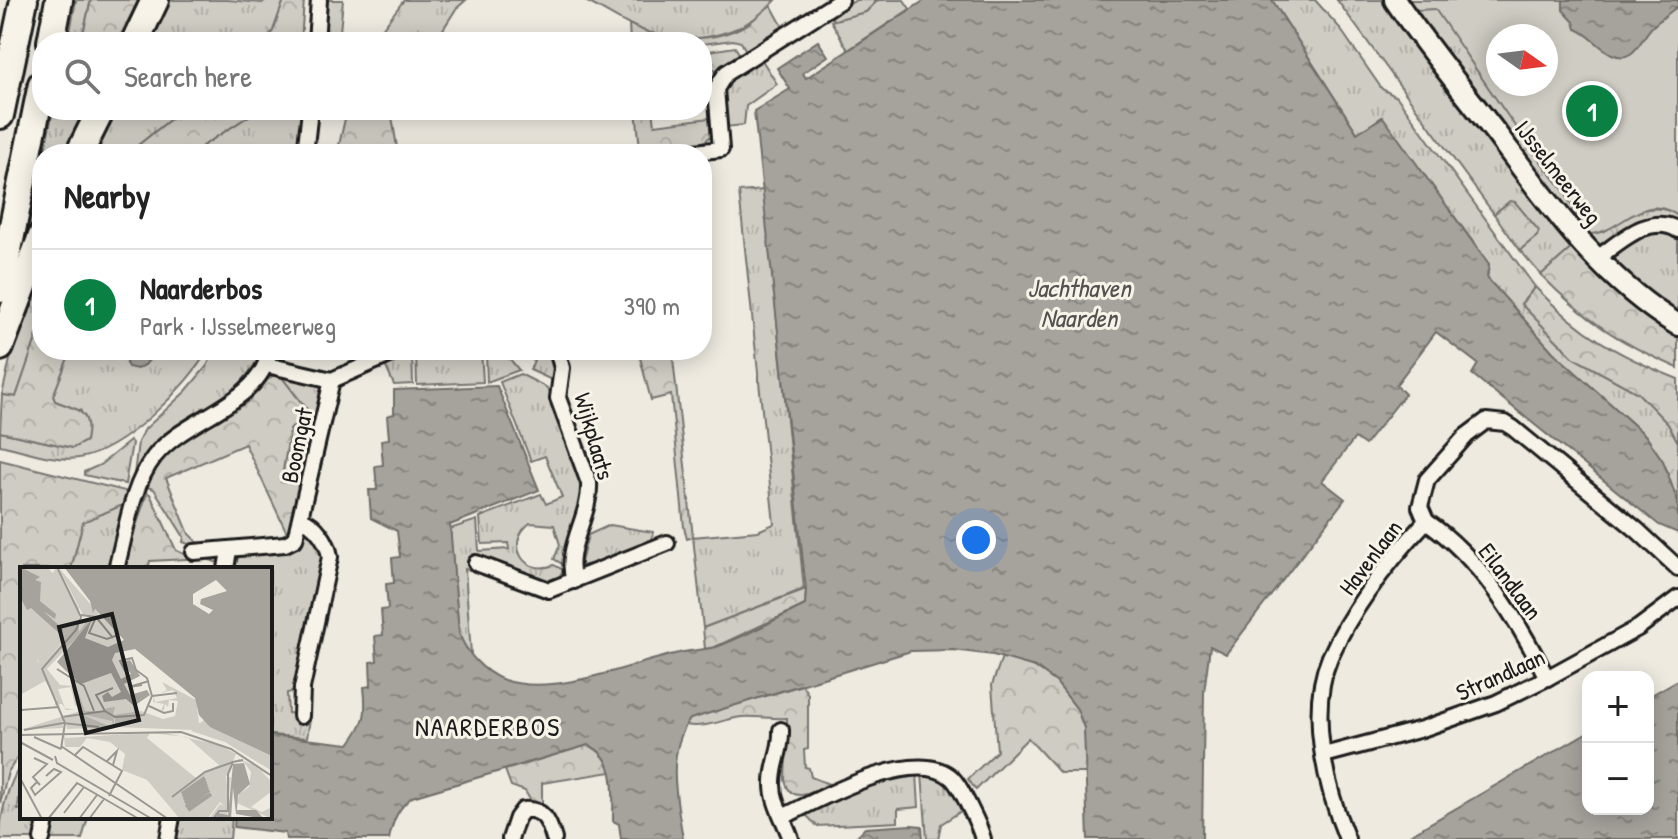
<!DOCTYPE html>
<html lang="en">
<head>
<meta charset="utf-8">
<style>
	body { margin:0; font-family:"Patrick Hand",sans-serif; background:#f6f6f6; color:#222 }
	.controls { position:absolute; right:24px; bottom:24px; display:grid; overflow:hidden; border-radius:16px; box-shadow:0 4px 20px #0003 }
	.controls button { width:72px; height:72px; display:grid; place-items:center; padding:0; border:0; border-bottom:2px solid #e0e0e0; background:#fff; color:#222; font:40px sans-serif }
	.compass { position:absolute; left:1486px; top:24px; width:72px; height:72px; border-radius:50%; background:#fff; box-shadow:0 4px 20px #0003; rotate:104deg }
	.you { position:absolute; left:976px; top:540px; width:28px; height:28px; margin:-20px; border:6px solid #fff; border-radius:50%; background:#1a73e8; box-shadow:0 0 0 12px #1a73e833 }
	.badge { display:grid; place-items:center; width:52px; height:52px; border-radius:50%; background:#0b8043; color:#fff; font-size:26px; font-weight:700 }
	.pin { position:absolute; translate:-50% -50%; border:4px solid #fff; box-shadow:0 2px 8px #0006 }
	.list { margin:0; padding:0; list-style:none }
	h2 { display:flex; justify-content:space-between; align-items:center; height:104px; margin:0; padding:0 32px; font-size:34px }
	h2 small { font-size:26px; font-weight:400; color:#767676 }
	.list li { display:grid; grid-template-columns:52px 1fr auto; gap:24px; align-items:center; box-sizing:border-box; height:112px; padding:0 32px; border-top:2px solid #e0e0e0 }
	.list b { display:block; font-size:30px; white-space:nowrap }
	.list p { margin:0; font-size:26px; white-space:nowrap; color:#767676 }
	.list em { font-size:26px; font-style:normal; color:#767676 }
	.icon { flex:none; width:44px; height:44px; fill:none; stroke:currentColor; stroke-width:2; stroke-linecap:round; stroke-linejoin:round }
	.map { position:relative; flex:none; width:1678px; height:839px; overflow:hidden }
	.search { position:absolute; background:#fff; box-shadow:0 4px 20px #0003; left:32px; top:32px; width:680px; height:88px; display:flex; align-items:center; gap:20px; box-sizing:border-box; padding:0 28px; border-radius:32px; color:#767676; font-size:30px }
	.panel { position:absolute; background:#fff; box-shadow:0 4px 20px #0003; left:32px; top:144px; width:680px; height:216px; border-radius:32px }
	.map>svg:first-child { display:block }
	.grass { fill:url(#grass-tufts); stroke:#767470; stroke-width:2 }
	.forest { fill:url(#forest-crowns); stroke:#767470; stroke-width:2 }
	.park { fill:#cfccc3; stroke:#767470; stroke-width:2; fill-rule:evenodd }
	.water { fill:url(#water-ripples); stroke:#6f6d69; stroke-width:2 }
	.lines { fill:none; stroke-linecap:round; stroke-linejoin:round }
	.street-casing { stroke:#1c1c1c; stroke-width:20 }
	.secondary-casing { stroke:#1c1c1c; stroke-width:26 }
	.highway-casing { stroke:#1c1c1c; stroke-width:32 }
	.street { stroke:#f7f3e8; stroke-width:14 }
	.secondary { stroke:#f7f3e8; stroke-width:20 }
	.highway { stroke:#f7f3e8; stroke-width:26 }
	.labels { text-anchor:middle; dominant-baseline:central; stroke-width:6; stroke-linejoin:round; paint-order:stroke }
	.street-label { font-size:24px; fill:#1c1c1c; stroke:#f7f3e8 }
	.water-label { font-size:26px; font-style:italic; fill:#535250; stroke:#f7f3e8 }
	.neighbourhood-label { font-size:26px; letter-spacing:2px; fill:#1c1c1c; stroke:#f7f3e8 }
	.inset-river { fill:none; stroke:#a6a39d; stroke-width:4 }
	.inset-road { fill:none; stroke:#9a9892; stroke-width:2 }
	.view { fill:#1c1c1c; fill-opacity:0.15; stroke:#1c1c1c; stroke-width:4 }
	.inset-edge { fill:none; stroke:#1c1c1c; stroke-width:4 }
</style>
</head>
<body>
<div class="map">
<svg width="1678" height="839" viewBox="0 0 1678 839">
	<defs>
		<pattern id="grass-tufts" width="24" height="20" patternUnits="userSpaceOnUse" patternTransform="scale(2)"><rect width="24" height="20" fill="#cfccc3"/><path d="M3 7l-1-3M5 7V3M7 7l1-3M15 17l-1-3M17 17v-4M19 17l1-3" fill="none" stroke="#b1afa7"/></pattern>
		<pattern id="forest-crowns" width="20" height="18" patternUnits="userSpaceOnUse" patternTransform="scale(2)"><rect width="20" height="18" fill="#cfccc3"/><path d="M2 6a3 3 0 1 1 6 0M12 15a3 3 0 1 1 6 0" fill="none" stroke="#b1afa7"/></pattern>
		<pattern id="water-ripples" width="26" height="14" patternUnits="userSpaceOnUse" patternTransform="scale(2)"><rect width="26" height="14" fill="#a6a39d"/><path d="M2 4q2-2 4 0t4 0M15 11q2-2 4 0t4 0" fill="none" stroke="#86847f"/></pattern>
	</defs>
	<rect width="100%" height="100%" fill="#eeeae0"/>
	<filter id="ink" filterUnits="userSpaceOnUse"><feTurbulence type="fractalNoise" baseFrequency=".0125" numOctaves="2"/><feDisplacementMap in="SourceGraphic" scale="16" xChannelSelector="R" yChannelSelector="G"/><feConvolveMatrix kernelMatrix="1 2 1 2 8 2 1 2 1" color-interpolation-filters="sRGB"/></filter>
	<g filter="url(#ink)">
		<!-- grass -->
		<g class="grass">
			<path d="M76,0H91L81,42H68Z"/>
			<path d="M168,0H228L262,3L266,0H284L273,31L265,42H147Z"/>
			<path d="M328,0H343L339,42H324Z"/>
			<path d="M404,0H466L456,9L435,42H372Z"/>
			<path d="M583,0H776C742,38 685,48 638,29C619,21 601,8 583,0Z"/>
			<path d="M856,0H878L866,12L834,21L831,16Z"/>
			<path d="M1272,0H1315L1339,27L1382,89L1397,97L1535,287L1521,304L1574,358L1638,393L1668,424L1678,442V503L1663,461L1645,435L1553,352L1487,278L1489,264L1382,117L1358,134Z"/>
			<path d="M1337,0H1388L1574,246L1541,275L1520,250L1537,236L1510,201L1494,214Z"/>
			<path d="M1405,0H1436L1524,138L1546,84V36H1498L1467,16L1563,0L1577,219L1585,229L1602,232C1624,218 1652,197 1678,216V224L1595,248Z"/>
			<path d="M760,57L777,84L746,106L744,125L725,127L722,88L725,80Z"/>
			<path d="M53,110H69L70,115H78L81,110H95L73,154H44Z"/>
			<path d="M112,110H182L127,154H91Z"/>
			<path d="M258,110H303L298,154H190Z"/>
			<path d="M42,164V222L19,273Z"/>
			<path d="M764,190L804,589L703,628L693,537L758,531L774,524L739,192Z"/>
			<path d="M1661,229L1678,235V319L1609,261L1610,257L1641,233Z"/>
			<path d="M42,263V321L16,397L2,395L11,355Z"/>
			<path d="M71,350H129L126,363L154,355L157,350H208C186,388 123,451 79,458C55,462 24,450 0,445V432L73,448L81,411L55,401L53,396Z"/>
			<path d="M215,350H240L251,354L253,350H263C242,396 202,408 164,436C150,447 143,463 134,475L138,442L145,429L186,391L207,366Z"/>
			<path d="M481,350L483,382L417,385L416,351Z"/>
			<path d="M531,350H550L556,364L554,381L530,370L534,360Z"/>
			<path d="M486,352L510,359L519,370L487,382Z"/>
			<path d="M412,353L413,384L394,385L385,365Z"/>
			<path d="M520,374L546,387L552,394L585,484V500L564,565L554,559L560,545L554,525L530,523C505,542 522,577 554,565L563,570L557,581L547,583L473,558L469,570L465,569L471,654L463,644L459,633L450,529L477,520L479,551L509,549L508,543L482,544L480,517L541,494L546,504L562,497L545,456L531,461L500,382Z"/>
			<path d="M280,375L317,383L324,391V402L319,401L300,485L281,482L290,430L307,409Z"/>
			<path d="M130,441L132,443L125,484L84,475V472L100,465Z"/>
			<path d="M125,504L108,569H71L83,521Z"/>
			<path d="M610,525L653,532L652,542L592,567L591,564L580,566L588,535Z"/>
			<path d="M306,532L312,533L325,553L297,691L287,693L288,713L297,714V718L310,719L307,738L270,735V569H235L239,553L301,540Z"/>
			<path d="M22,763L18,810L22,809V817H41L36,839H0C0,813 8,784 22,763Z"/>
			<path d="M917,773L919,807L898,809V822L817,826L806,815C841,793 877,781 917,773Z"/>
			<path d="M922,774C944,778 953,787 963,806L961,811L941,824L938,839H927Z"/>
			<path d="M177,817H232L230,839H173Z"/>
		</g>
		<!-- forest -->
		<g class="forest">
			<path d="M91,0H139L117,42H81Z"/>
			<path d="M284,0H304L301,42H265L273,31Z"/>
			<path d="M771,5L783,27L746,51L741,42L733,40L702,44L630,42L629,24C663,42 712,44 746,25C755,19 763,11 771,5Z"/>
			<path d="M735,47L740,55L720,71L702,65V52Z"/>
			<path d="M182,110H258L190,154H127Z"/>
			<path d="M347,110H391L398,154H337Z"/>
			<path d="M636,110H653L655,125L709,118L711,136L701,144L640,149Z"/>
			<path d="M1510,201L1515,202L1539,231L1537,236L1520,250L1494,214Z"/>
			<path d="M1574,246L1678,332V368C1620,343 1586,321 1541,275Z"/>
			<path d="M1535,287C1581,334 1617,355 1678,379V442L1668,424L1638,393L1574,358L1521,304Z"/>
			<path d="M42,321V350H71L53,396L55,401C80,411 92,411 86,441L73,448L0,432L2,395L16,397Z"/>
			<path d="M638,350H672L693,537L687,539L684,527L671,395L651,400Z"/>
			<path d="M274,375H280L307,410L290,430L281,482L300,485L291,529L288,535L245,444L166,478L189,534L197,542L198,547L183,542L184,537L154,489L147,487C162,440 215,426 251,397C259,390 264,381 274,375Z"/>
			<path d="M0,460L125,491L127,496L125,504L83,522L71,569H22V751L8,772L0,804Z"/>
			<path d="M147,493L150,494L176,550C190,559 206,556 222,555L221,564L205,558L150,561L148,569H122Z"/>
			<path d="M806,589L805,605L715,647L705,649L703,628Z"/>
			<path d="M1002,657L1035,667L1056,682L1077,709L1084,728L1087,773H1060L1028,738L976,790L968,779L997,751L992,685Z"/>
			<path d="M802,685L808,694V749L804,750L805,767L809,768L811,777L829,784C812,792 791,806 785,780L787,718C772,719 758,716 742,717C723,719 705,729 686,725L690,719Z"/>
			<path d="M588,745C600,750 608,760 611,772L542,783V804L532,803L525,791L511,786L505,770Z"/>
			<path d="M54,817H88L82,839H49Z"/>
		</g>
		<!-- park -->
		<g class="park">
			<path d="M878,0H904L910,9L848,50L831,21L866,12Z"/>
			<path d="M1405,0H1678V216C1643,190 1622,232 1591,234C1575,222 1573,204 1562,188C1553,176 1543,165 1534,153C1500,106 1468,57 1435,9L1417,10ZM1498,36H1546V84H1498Z"/>
		</g>
		<!-- water -->
		<g class="water">
			<path d="M925,0H1272L1357,133L1383,117L1489,265L1487,278L1553,352L1645,435L1663,461L1678,503V533L1659,525L1472,374L1478,364L1436,332L1396,385L1405,394L1365,445L1355,438L1322,481L1345,499L1226,654L1210,646L1204,692L1202,839H1088L1084,728L1077,709L1056,682L1035,667L993,655L953,650L911,651L690,719C665,755 677,799 683,839H621L619,824L613,821C613,795 618,756 588,745L412,797C397,809 393,821 389,839H286L285,833L234,827L235,817H270V735L349,744C366,721 367,715 364,687L371,686L370,662L377,661L375,636L383,635L381,610L388,609L386,584L394,583L392,558L400,557L397,531L371,518L369,490H377L375,466L383,465L381,440L389,439L387,416L394,414V390L497,386L539,490L450,525L459,633C466,653 483,672 504,680C556,697 628,664 679,653C691,650 704,650 716,647C746,636 776,619 805,605L806,590L754,111L790,89L777,68L818,41L828,56L803,73L806,78Z"/>
			<path d="M1563,0H1678V6C1670,12 1661,19 1653,26C1640,38 1635,65 1612,54C1598,47 1590,34 1576,29L1574,22L1563,10Z"/>
			<path d="M129,350H157L145,365L137,369L128,367L126,363Z"/>
			<path d="M1678,680V839H1403L1588,732V809H1648V697Z"/>
			<path d="M911,825L922,826L923,839H854L865,828Z"/>
		</g>
		<g class="lines">
			<!-- street casing -->
			<g class="street-casing">
				<g id="street">
					<path d="M316,42L319,0"/>
					<path d="M305,154L310,110"/>
					<path d="M678,154L721,149L716,89L726,73L841,0"/>
					<path d="M1596,259C1618,244 1649,212 1678,230"/>
					<path d="M557,350L562,368L558,398L589,483C591,517 563,548 574,581"/>
					<path d="M267,365L332,380L401,350"/>
					<path d="M301,519C316,524 328,542 330,557L302,688L301,716"/>
					<path d="M1426,521C1480,558 1518,620 1547,678"/>
					<path d="M194,552L285,544L295,539L332,380"/>
					<path d="M476,563L549,590L667,543"/>
					<path d="M116,569C126,533 131,487 154,457C186,416 259,406 270,350"/>
					<path d="M226,569L229,550"/>
					<path d="M781,730C782,750 773,764 773,782C772,802 785,821 791,839"/>
					<path d="M1324,755L1422,729L1496,703L1547,678L1638,628L1678,598"/>
					<path d="M783,817C819,799 916,745 952,778C959,785 964,796 968,804C974,816 980,827 983,839"/>
					<path d="M42,839L47,817"/>
					<path d="M168,839L172,817"/>
					<path d="M510,839L517,818L523,810C544,808 549,822 554,839"/>
					<path d="M1347,839C1326,788 1307,711 1330,657C1352,607 1389,561 1426,521L1420,507L1427,480L1466,436L1486,421L1505,423L1513,428L1637,530L1678,568"/>
				</g>
			</g>
			<!-- secondary casing -->
			<g class="secondary-casing">
				<path id="secondary" d="M1395,0C1426,46 1461,88 1495,132C1549,204 1599,277 1678,325"/>
			</g>
			<!-- highway casing -->
			<g class="highway-casing">
				<g id="highway">
					<path d="M51,42L59,0"/>
					<path d="M135,42L155,0"/>
					<path d="M0,115L24,0"/>
					<path d="M79,154L101,110"/>
					<path d="M0,289L42,84"/>
					<path d="M0,347L42,236"/>
				</g>
			</g>
			<!-- street -->
			<use href="#street" class="street"/>
			<!-- secondary -->
			<use href="#secondary" class="secondary"/>
			<!-- highway -->
			<use href="#highway" class="highway"/>
		</g>
	</g>
	<g class="labels">
		<!-- street labels -->
		<g class="street-label">
			<text transform="translate(1559 172) rotate(52)">IJsselmeerweg</text>
			<text transform="translate(595 436) rotate(74)">Wijkplaats</text>
			<text transform="translate(296 445) rotate(-78)">Boomgat</text>
			<text transform="translate(1370 557) rotate(-53)">Havenlaan</text>
			<text transform="translate(1511 581) rotate(53)">Eilandlaan</text>
			<text transform="translate(1500 674) rotate(-24)">Strandlaan</text>
		</g>
		<!-- water labels -->
		<g class="water-label">
			<text x="1079" y="287">Jachthaven<tspan x="1079" dy="30">Naarden</tspan></text>
		</g>
		<!-- neighbourhood labels -->
		<g class="neighbourhood-label">
			<text x="488" y="726">NAARDERBOS</text>
		</g>
	</g>
	<!-- overview -->
	<g transform="translate(20 567)">
		<rect width="252" height="252" fill="#eeeae0"/>
		<path d="M16,0H24L30,10L26,0L33,6L36,0L59,41V65L71,48H63L38,0L79,47L27,102L40,118L56,119L65,144H85L94,151V160L92,154L61,147L91,160L47,162L46,155L42,154L45,171L142,165L199,178L226,192L252,210L241,204L252,215V224L231,240L242,245L252,240V252L217,236L219,227L229,220L231,205L224,195H213L219,192L234,198L216,187L206,210L208,228V211L211,210L207,248L200,246L189,252L200,237L204,239L200,235L188,251L160,252L135,216L102,203L105,187L90,175L67,171L60,180H45L43,161L0,163L63,143L55,138L51,120L38,122L45,141L54,143H46L42,137L34,138L37,133L25,114L0,128V64L5,59L0,60V6L6,44L35,65L21,77L24,83L16,85L18,95L23,96L47,71L34,82L31,77L43,66L47,52L41,51L42,58L28,53L23,43L34,52L36,47L21,36ZM130,166L167,170L199,198L176,211L127,171Z" fill="#cfccc3" fill-rule="evenodd"/>
		<path d="M142,115L176,133L179,156H185L175,163L95,160V150L85,143L87,141L95,140L93,148L121,144L143,152L155,149L158,134L149,133L148,140L145,137L144,143L141,144L144,137L133,135L134,129L135,135L157,131L153,123L140,126L147,123Z" fill="#cfccc3"/>
		<path d="M0,0H28L52,40L55,61L21,99L13,83L0,77ZM252,95V204L205,175L171,164ZM102,174L154,219L170,252H160L122,207L103,203L110,186L97,175Z" fill="#cfccc3"/>
		<path d="M0,0L20,10L15,13L21,15L20,34L36,47L35,52L23,44L43,62L41,68L11,41L7,43L0,30ZM44,0H252V189L190,160L179,148L175,131L115,82L95,86L92,93L101,112L111,107L103,95L110,93L120,109L104,117L110,128L127,123L130,128L114,139L106,132L84,135L82,129L88,125L92,130L101,125L91,106L61,117L45,103L37,95L72,52L65,71L88,80L104,73L75,42L73,46L70,34ZM196,13L207,24L181,32L180,37L193,43L189,47L173,37V27ZM224,196L230,217L218,228L217,243H236L244,252L216,247L213,221L211,252H195L198,246L208,248L213,197Z" fill="#a6a39d" fill-rule="evenodd"/>
		<path class="inset-river" d="M162,227L185,211M163,230L186,214M164,233L187,217M165,236L188,220M166,240L189,223M168,243L191,227"/>
		<path class="inset-road" d="M37,0L61,50L56,63L22,102L45,156L41,182M61,48L76,50L93,71M76,50L69,66L87,72L98,68M37,102L64,119L74,144M122,118L109,120L129,114M132,129L157,126M129,139L144,146L153,144V136M1,143L39,140M85,144L76,128L93,121M42,150L85,144L95,150L124,148L132,129L127,111L116,103L112,91L100,94L105,104M4,163L43,156L79,160M0,168L161,165L211,182L252,209M14,170L41,182M0,175L33,193M41,179L148,252M35,189L37,196L132,252M54,189L63,180L102,204L89,229M14,191L27,197L13,210L20,218M87,194L97,184L93,198M0,211L22,252M17,215L11,221L15,228L41,205L34,202L26,209M152,230L185,205L213,195M44,246L64,220M28,252L57,216L119,252M59,252L77,228M69,252L84,232M193,252L199,244H208V207L213,195L223,193"/>
		<path class="view" d="M92,47L119,153L66,166L39,60Z"/>
		<rect width="252" height="252" class="inset-edge"/>
	</g>
</svg>
<div class="controls">
<button>+</button>
<button>−</button>
</div>
<svg class="compass" viewBox="-18 -18 36 36"><path d="M0-13l5 13h-10z" fill="#e53935"/><path d="M0 13l5-13h-10z" fill="#767676"/></svg>
<div class="you"></div>
<div class="pin badge" style="left:1592px;top:111px">1</div>
<div class="search"><svg class="icon" aria-label="search" viewBox="0 0 24 24"><circle cx="10" cy="10" r="6"/><path d="M15 15l6 6"/></svg>Search here</div>
<section class="panel">
<h2>Nearby<small></small></h2>
<ul class="list">
<li><span class="badge">1</span><div><b>Naarderbos</b><p>Park · IJsselmeerweg</p></div><em>390 m</em></li>
</ul>
</section>
</div>
</body>
</html>
